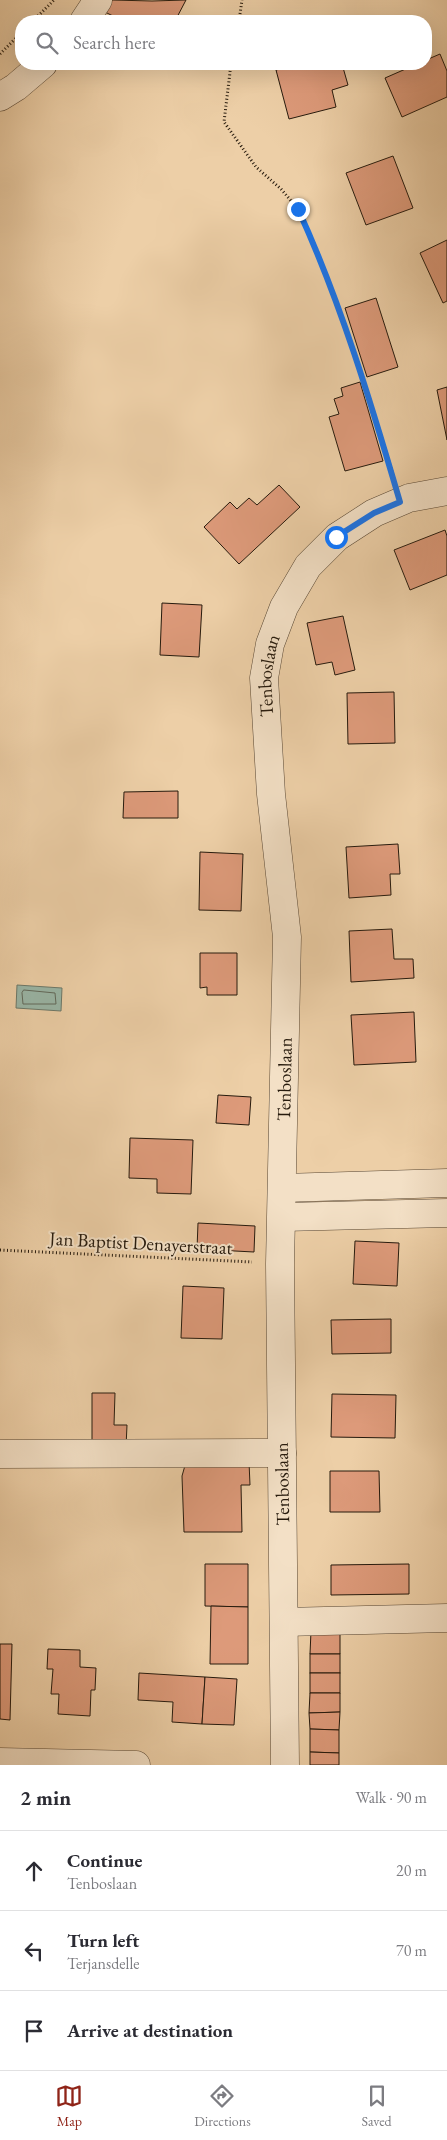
<!DOCTYPE html>
<html lang="en">
<head>
<meta charset="utf-8">
<style>
	body { margin:0; font-family:"EB Garamond",serif; background:#f2f2f3; color:#2b2b33 }
	.stop { position:absolute; width:15px; height:15px; margin:-11px; border:4px solid #1a73e8; border-radius:50%; background:#fff }
	.stop.end { background:#1a73e8; border-color:#fff; box-shadow:0 1px 5px #0008 }
	.list { margin:0; padding:0; list-style:none }
	h2 { display:flex; justify-content:space-between; align-items:center; height:65px; margin:0; padding:0 20px; font-size:21px }
	h2 small { font-size:16px; font-weight:400; color:#7c7c81 }
	.list li { display:grid; grid-template-columns:32px 1fr auto; gap:15px; align-items:center; box-sizing:border-box; height:80px; padding:0 20px; border-top:1px solid #e1e1e2 }
	.list b { display:block; font-size:19px; white-space:nowrap }
	.list p { margin:0; font-size:16px; white-space:nowrap; color:#7c7c81 }
	.list em { font-size:16px; font-style:normal; color:#7c7c81 }
	.icon { flex:none; width:28px; height:28px; fill:none; stroke:currentColor; stroke-width:2; stroke-linecap:round; stroke-linejoin:round }
	.map { position:relative; flex:none; width:447px; height:1765px; overflow:hidden }
	.search { position:absolute; background:#fff; box-shadow:0 5px 20px #0002; left:15px; right:15px; top:15px; height:55px; display:flex; align-items:center; gap:12px; box-sizing:border-box; padding:0 18px; border-radius:20px; color:#7c7c81; font-size:19px }
	.sheet { height:305px; background:#fff }
	nav { display:flex; justify-content:space-around; align-items:center; box-sizing:border-box; height:70px; border-top:1px solid #e1e1e2; background:#fff; font-size:14px; color:#7c7c81 }
	nav a { display:grid; justify-items:center; gap:2px }
	nav .on { color:#8f2418 }
	.map>svg:first-child { display:block }
	.water { fill:#99b6a7; stroke:#6b7869 }
	.lines { fill:none; stroke-linecap:round; stroke-linejoin:round }
	.shore { stroke:#60685a; stroke-width:1 }
	.building { fill:#dd9a7a; stroke:#261a0d }
	.minor-casing { stroke:#584734; stroke-width:29 }
	.path { stroke:#261a0d; stroke-width:3; stroke-dasharray:1 2.5; stroke-linecap:butt }
	.minor { stroke:#f3e0c6; stroke-width:28 }
	.route { stroke:#1a73e8; stroke-width:6 }
	.labels { text-anchor:middle; dominant-baseline:central; stroke-width:4; stroke-linejoin:round; paint-order:stroke }
	.street-label { font-size:19px; fill:#261a0d; stroke:#f3e0c6 }
</style>
</head>
<body>
<div class="map">
<svg width="447" height="1765" viewBox="0 0 447 1765">
	<rect width="100%" height="100%" fill="#edcfa7"/>
	<filter id="stains"><feTurbulence type="fractalNoise" baseFrequency=".004" numOctaves="4"/><feColorMatrix values="0 0 0 0 .2 0 0 0 0 .09 0 0 0 0 .02 0 0 0 .5 -.17"/></filter>
	<radialGradient id="worn" r=".72"><stop offset=".6" stop-color="#630" stop-opacity="0"/><stop offset="1" stop-color="#630" stop-opacity=".3"/></radialGradient>
	<!-- water -->
	<path class="water" d="M17,985L62,988L61,1011L16,1008Z"/>
	<g class="lines">
		<!-- shore -->
		<path class="shore" d="M24,990L55,993L56,1004H23L22,993Z"/>
	</g>
	<!-- building -->
	<g class="building">
		<path d="M112,0L152,1L186,0L175,21H123L105,12Z"/>
		<path d="M440,54L447,71V97L402,117L385,78L417,64H426V60Z"/>
		<path d="M300,64H342L348,85L332,90L336,107L289,119L276,70Z"/>
		<path d="M393,156L413,208L366,225L346,173Z"/>
		<path d="M447,240V301L443,303L420,253Z"/>
		<path d="M376,298L398,367L367,377L345,308Z"/>
		<path d="M360,382L383,461L345,471L329,417L339,414L334,399L343,396L341,388Z"/>
		<path d="M447,387V440L437,390Z"/>
		<path d="M279,485L300,507L239,564L204,527L230,502L237,509L249,498L257,505Z"/>
		<path d="M445,530L447,536V575L410,590L394,550Z"/>
		<path d="M162,603L202,605L199,657L160,655Z"/>
		<path d="M343,616L355,670L335,675L332,662L316,665L307,623Z"/>
		<path d="M394,692L395,743L348,744L347,693Z"/>
		<path d="M178,791V818H123L124,792Z"/>
		<path d="M398,844L400,874H390L391,895L349,898L346,847Z"/>
		<path d="M200,852L243,854L241,911L199,910Z"/>
		<path d="M392,929L394,959H413L414,978L351,982L349,931Z"/>
		<path d="M200,953H237V995H207V987L200,988Z"/>
		<path d="M414,1012L416,1062L354,1065L351,1015Z"/>
		<path d="M218,1095L251,1097L249,1125L216,1123Z"/>
		<path d="M130,1138L193,1140L191,1194L157,1193V1179L129,1178Z"/>
		<path d="M198,1223L255,1226L254,1252L197,1249Z"/>
		<path d="M355,1241L399,1243L397,1286L353,1284Z"/>
		<path d="M183,1286L224,1288L222,1339L181,1338Z"/>
		<path d="M391,1319V1353L332,1354L331,1320Z"/>
		<path d="M92,1393H115L114,1425H127L126,1447L92,1446Z"/>
		<path d="M332,1394L396,1395L395,1438L331,1437Z"/>
		<path d="M186,1462H249L250,1485H241L242,1532H184L182,1476Z"/>
		<path d="M330,1471H379L380,1512H330Z"/>
		<path d="M205,1564H248V1607L205,1606Z"/>
		<path d="M409,1564V1594L331,1595V1565Z"/>
		<path d="M211,1606L248,1607V1664H210Z"/>
		<path d="M311,1631L340,1632V1654H310Z"/>
		<path d="M0,1644H12L10,1720L0,1719Z"/>
		<path d="M48,1649L80,1650V1667L96,1668L95,1690H91L90,1716L58,1714L59,1694H51L53,1669H47Z"/>
		<rect x="310" y="1654" width="30" height="19"/>
		<path d="M139,1673L205,1677L202,1724L172,1722L173,1702L138,1700Z"/>
		<rect x="310" y="1673" width="30" height="20"/>
		<path d="M205,1677L237,1679L234,1725L202,1724Z"/>
		<path d="M310,1693H340V1712L309,1713Z"/>
		<path d="M340,1712L339,1730L310,1729L309,1713Z"/>
		<path d="M310,1729L339,1730V1753L310,1752Z"/>
		<path d="M310,1752L339,1753V1765H310Z"/>
	</g>
	<g class="lines">
		<!-- minor casing -->
		<g class="minor-casing">
			<g id="minor">
				<path d="M84,21L98,0"/>
				<path d="M0,97L16,87L43,64"/>
				<path d="M283,1188L447,1183"/>
				<path d="M283,1217L447,1213"/>
				<path d="M0,1454L282,1453"/>
				<path d="M284,1622L447,1618"/>
				<path d="M0,1762L136,1765"/>
				<path id="s1" d="M285,1765L280,1264L287,937L271,794L264,678L270,644L284,607L308,566L337,537L374,513L409,498L447,491"/>
			</g>
		</g>
		<!-- path -->
		<g class="path">
			<path d="M33,21L54,0"/>
			<path d="M239,21L242,0"/>
			<path d="M0,54L21,33"/>
			<path d="M231,64L224,122L256,167L281,189L298,209L317,250L368,393L393,475"/>
			<path d="M0,1250L252,1262"/>
		</g>
		<!-- minor -->
		<use href="#minor" class="minor"/>
	</g>
	<g class="lines">
		<!-- route -->
		<path class="route" d="M298,209C341,303 371,403 400,502L374,513L336,537"/>
	</g>
	<g class="labels">
		<!-- street labels -->
		<g class="street-label">
			<text stroke="none"><textPath href="#s1" startOffset="1091">Tenboslaan</textPath></text>
			<text stroke="none"><textPath href="#s1" startOffset="686">Tenboslaan</textPath></text>
			<text transform="translate(141 1243) rotate(3)">Jan Baptist Denayerstraat</text>
			<text transform="translate(282 1484) rotate(-91)">Tenboslaan</text>
		</g>
	</g>
	<rect width="100%" height="100%" filter="url(#stains)"/>
	<rect width="100%" height="100%" fill="url(#worn)"/>
</svg>
<div class="stop" style="left:336px;top:537px"></div>
<div class="stop end" style="left:298px;top:209px"></div>
<div class="search"><svg class="icon" aria-label="search" viewBox="0 0 24 24"><circle cx="10" cy="10" r="6"/><path d="M15 15l6 6"/></svg>Search here</div>
</div>
<section class="sheet">
<h2>2 min<small>Walk · 90 m</small></h2>
<ul class="list">
<li><svg class="icon" aria-label="ahead" viewBox="0 0 24 24"><path d="M12 20V5M6 11l6-6 6 6"/></svg><div><b>Continue</b><p>Tenboslaan</p></div><em>20 m</em></li>
<li><svg class="icon" aria-label="left" viewBox="0 0 24 24"><path d="M17 20v-9H6M10 6l-5 5 5 5"/></svg><div><b>Turn left</b><p>Terjansdelle</p></div><em>70 m</em></li>
<li><svg class="icon" aria-label="arrive" viewBox="0 0 24 24"><path d="M6 21V4h12l-3 4 3 4H6"/></svg><div><b>Arrive at destination</b></div></li>
</ul>
</section>
<nav>
<a class="on"><svg class="icon" aria-label="map" viewBox="0 0 24 24"><path d="M3 6l6-2 6 2 6-2v14l-6 2-6-2-6 2zM9 4v14M15 6v14"/></svg>Map</a>
<a><svg class="icon" aria-label="directions" viewBox="0 0 24 24"><path d="M12 3l9 9-9 9-9-9zM9 14v-3h6M13 9l2 2-2 2"/></svg>Directions</a>
<a><svg class="icon" aria-label="saved" viewBox="0 0 24 24"><path d="M7 4h10v16l-5-4-5 4z"/></svg>Saved</a>
</nav>
</body>
</html>
